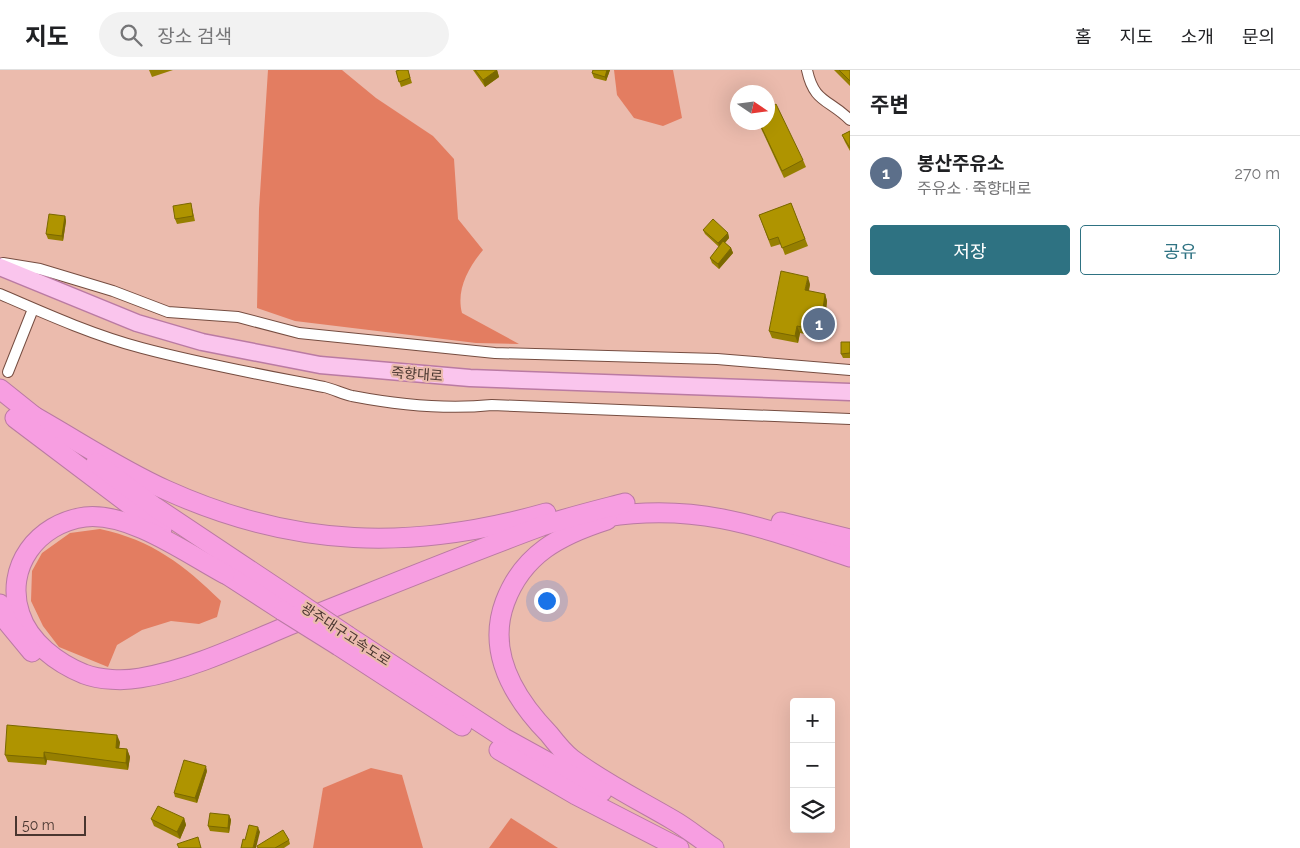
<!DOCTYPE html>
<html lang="ko">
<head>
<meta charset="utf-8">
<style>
	body { margin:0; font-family:Raleway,"Noto Sans KR",sans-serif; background:#f2f2f2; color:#202124 }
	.controls { position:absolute; right:15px; bottom:15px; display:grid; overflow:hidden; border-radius:5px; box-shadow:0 5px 20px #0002 }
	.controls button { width:45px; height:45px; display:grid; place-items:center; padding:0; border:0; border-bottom:1px solid #e0e0e0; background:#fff; color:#202124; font:25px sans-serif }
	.compass { position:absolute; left:730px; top:15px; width:45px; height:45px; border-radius:50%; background:#fff; box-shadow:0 5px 20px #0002; rotate:103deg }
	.scale { position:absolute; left:15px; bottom:12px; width:71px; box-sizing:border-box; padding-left:5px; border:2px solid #493630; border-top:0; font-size:14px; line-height:18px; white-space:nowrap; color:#493630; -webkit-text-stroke:4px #ebbbad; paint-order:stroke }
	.you { position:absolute; left:546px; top:530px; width:18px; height:18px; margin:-12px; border:4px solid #fff; border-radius:50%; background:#1a73e8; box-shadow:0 0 0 8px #1a73e833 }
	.badge { display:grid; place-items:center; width:32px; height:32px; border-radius:50%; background:#2e7282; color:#fff; font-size:16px; font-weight:700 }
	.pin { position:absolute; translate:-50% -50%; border:2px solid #fff; box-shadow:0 1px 5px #0006 }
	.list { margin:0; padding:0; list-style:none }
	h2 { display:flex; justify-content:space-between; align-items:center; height:65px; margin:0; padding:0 20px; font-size:21px }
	h2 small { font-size:16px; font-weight:400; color:#757577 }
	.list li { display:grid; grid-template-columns:32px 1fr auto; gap:15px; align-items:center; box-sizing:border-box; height:75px; padding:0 20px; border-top:1px solid #e0e0e0 }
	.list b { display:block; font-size:19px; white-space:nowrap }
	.list p { margin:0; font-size:16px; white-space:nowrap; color:#757577 }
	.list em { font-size:16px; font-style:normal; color:#757577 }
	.actions { display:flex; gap:10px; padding:15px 20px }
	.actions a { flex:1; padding:11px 0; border:1px solid #2e7282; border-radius:5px; text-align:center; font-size:18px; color:#2e7282 }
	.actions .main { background:#2e7282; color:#fff }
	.icon { flex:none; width:28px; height:28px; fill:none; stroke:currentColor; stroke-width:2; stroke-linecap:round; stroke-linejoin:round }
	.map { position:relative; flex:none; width:850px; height:778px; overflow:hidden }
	header { display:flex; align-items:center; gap:30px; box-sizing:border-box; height:70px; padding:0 25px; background:#fff; border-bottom:1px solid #e0e0e0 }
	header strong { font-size:24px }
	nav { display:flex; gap:28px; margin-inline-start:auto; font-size:18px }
	.search { width:350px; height:45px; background:#f2f2f2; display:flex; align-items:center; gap:12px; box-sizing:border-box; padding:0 18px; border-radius:28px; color:#757577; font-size:19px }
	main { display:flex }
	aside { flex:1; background:#fff }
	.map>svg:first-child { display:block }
	.green { fill:#e37d61 }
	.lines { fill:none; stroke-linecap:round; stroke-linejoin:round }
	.street-casing { stroke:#764d41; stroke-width:12 }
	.primary-casing { stroke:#ba7aa3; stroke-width:19 }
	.highway-casing { stroke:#ba7aa3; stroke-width:21 }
	.street { stroke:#fff; stroke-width:10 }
	.primary { stroke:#fac5ed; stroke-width:16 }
	.highway { stroke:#f79ee1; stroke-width:19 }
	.highway-bridge-casing { stroke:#ba7aa3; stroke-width:21; stroke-linecap:butt }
	.highway-bridge { stroke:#f79ee1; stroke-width:19 }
	.wall { fill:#967f00 }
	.shaded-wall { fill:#7a6800 }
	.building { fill:#af9400; stroke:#7a6800 }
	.labels { text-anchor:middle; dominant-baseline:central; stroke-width:4.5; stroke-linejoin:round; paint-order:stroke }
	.street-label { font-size:14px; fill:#493630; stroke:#ebbbad }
</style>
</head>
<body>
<header>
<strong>지도</strong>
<div class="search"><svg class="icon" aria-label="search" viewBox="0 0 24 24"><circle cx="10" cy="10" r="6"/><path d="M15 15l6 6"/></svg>장소 검색</div>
<nav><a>홈</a><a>지도</a><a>소개</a><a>문의</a></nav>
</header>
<main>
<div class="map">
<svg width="850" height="778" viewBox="0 0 850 778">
	<rect width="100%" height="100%" fill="#ebbbad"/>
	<!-- green -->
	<g class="green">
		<path d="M268,0H342L376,28L433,66L454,89L458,149L483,180C468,198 456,220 462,243L519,274L476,273L295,251L257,238L259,139Z"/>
		<path d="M614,0H673L682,48L663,56L634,48L617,25Z"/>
		<path d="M100,459C152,470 184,495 221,531L217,547L199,554L171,551L142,560L117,575L108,597L59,577L43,556L31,531L32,501L42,483L70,463Z"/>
		<path d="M371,698L402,705L423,778H313L323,718Z"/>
		<path d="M511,748L558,778H489Z"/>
	</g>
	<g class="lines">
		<!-- street casing -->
		<g class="street-casing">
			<g id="street">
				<path d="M807,0C814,33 829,29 850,50"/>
				<path d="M3,193L40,199L113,221L168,242L238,247L299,263L495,283L717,289L850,300"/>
				<path d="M0,224C46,244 93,265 142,278C202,294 263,305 324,317C333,319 343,324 352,326C399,335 445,340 492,335L850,349"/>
				<path d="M8,302L33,239"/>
			</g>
		</g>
		<!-- primary casing -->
		<g class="primary-casing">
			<path id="primary" d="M0,197L137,253L202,272L320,295L470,308L850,322"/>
		</g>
		<!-- highway casing -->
		<g class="highway-casing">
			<g id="highway">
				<path d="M0,319L40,351"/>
				<path d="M30,344C75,369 119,399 166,420C294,478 412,481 546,443"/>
				<path d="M15,348L162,459"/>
				<path d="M96,393L155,437L296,531"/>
				<path d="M606,447C699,432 764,458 850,487"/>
				<path d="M607,450C560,465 523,484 505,532C486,583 515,629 549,664C556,673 563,682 572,689C604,713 639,730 673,750C687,758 700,769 714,778"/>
				<path d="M781,452L850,469"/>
				<path d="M215,497L283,541"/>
				<path d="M225,504C186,483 130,442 85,447C38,453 4,497 20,544C29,572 57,593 84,604C100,610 123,611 140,608C196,599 254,569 307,548C385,517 463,485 542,456C569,447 598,440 625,433"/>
				<path d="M0,534L8,553L32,582"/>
				<path d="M348,566L504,668L602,722"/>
				<path d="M339,576L462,656"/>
				<path d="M499,680L576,725L679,778"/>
			</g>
		</g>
		<!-- street -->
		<use href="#street" class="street"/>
		<!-- primary -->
		<use href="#primary" class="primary"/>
		<!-- highway -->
		<use href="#highway" class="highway"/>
		<!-- highway-bridge casing -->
		<g class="highway-bridge-casing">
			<g id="highway-bridge">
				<path d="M296,531L348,566"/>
				<path d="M283,541L339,576"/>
			</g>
		</g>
		<!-- highway-bridge -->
		<use href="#highway-bridge" class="highway-bridge"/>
	</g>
	<!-- wall -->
	<g class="wall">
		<path d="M149,0H173L152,7Z"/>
		<path d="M408,0L412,13L401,17L396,1Z"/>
		<path d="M473,0H497L499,7L485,17Z"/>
		<path d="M593,0H610L606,11L594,8L592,3Z"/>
		<path d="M834,0H850V16Z"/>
		<path d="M758,52H768L803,90L806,97L784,108Z"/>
		<path d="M850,61V81L845,72L842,65Z"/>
		<path d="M791,133L808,176L785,185L781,174L771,177L759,145Z"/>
		<path d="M192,138L195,151L177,154L175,149Z"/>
		<path d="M65,146L66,151L63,171L48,169L46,164Z"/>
		<path d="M703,160L728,163L729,168L725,173L731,178L733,183L719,199L712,193L710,188L719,177L705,164Z"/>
		<path d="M810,214L809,221L825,224L827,231L823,268L800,263L798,273L772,268L769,261Z"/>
		<path d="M850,272V288H843L841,284Z"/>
		<path d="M120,672L119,678L127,679L130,687L128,700L47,690L46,695L8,692L5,685Z"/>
		<path d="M207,701L197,733L175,727L174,723Z"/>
		<path d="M229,745L231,750L229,763L210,761L208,756Z"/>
		<path d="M184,748L186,755L180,769L154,756L151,749Z"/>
		<path d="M289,770L290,774L284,778H258Z"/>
	</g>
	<!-- shaded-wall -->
	<g class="shaded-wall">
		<path d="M497,0L499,7L485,17L483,10Z"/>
		<path d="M607,0H610L606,11L605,7Z"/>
		<path d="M65,146L66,151L63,171L62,166Z"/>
		<path d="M728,163L729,168L720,178L718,173Z"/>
		<path d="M731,178L733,183L719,199L718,194Z"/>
		<path d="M808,207L810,214L807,228L805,220Z"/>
		<path d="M825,224L827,231L823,268L820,261Z"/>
		<path d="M797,256L800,263L798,273L795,266Z"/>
		<path d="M117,665L120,672L118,685L116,678Z"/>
		<path d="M127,679L130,687L128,700L126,693Z"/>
		<path d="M44,682L47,690L46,695L44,688Z"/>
		<path d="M206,696L207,701L197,733L195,728Z"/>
		<path d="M229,745L231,750L229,763L228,758Z"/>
		<path d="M184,748L186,755L180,769L177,762Z"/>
		<path d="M258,757L260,762L256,778H253Z"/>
	</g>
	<!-- building -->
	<g class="building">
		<path d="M400,0H408L410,8L399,12L396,1Z"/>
		<path d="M475,0H497L483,10Z"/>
		<path d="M593,0H607L605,7L592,3Z"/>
		<path d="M839,0H850V11Z"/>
		<path d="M776,34L803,90L782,101L759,52H768V39Z"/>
		<path d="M850,61V78L842,65Z"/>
		<path d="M191,133L193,146L175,149L173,136Z"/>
		<path d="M791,133L805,169L782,178L778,167L769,170L759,145Z"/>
		<path d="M49,144L65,146L62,166L46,164Z"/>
		<path d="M713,149L728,163L718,173L703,160Z"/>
		<path d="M723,171L731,178L718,194L710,188Z"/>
		<path d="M781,201L808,207L805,220L825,224L820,261L797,256L795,266L769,261Z"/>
		<path d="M841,272H850V283L841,284Z"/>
		<path d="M7,655L117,665L116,678L127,679L126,693L44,682V688L5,685Z"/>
		<path d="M184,690L206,696L195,728L174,723Z"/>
		<path d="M158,736L184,748L177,762L151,749Z"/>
		<path d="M210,743L229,745L228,758L208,756Z"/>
		<path d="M249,755L258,757L253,778H241L243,769L245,770Z"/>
		<path d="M283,760L289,770L275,778H258L257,776Z"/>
		<path d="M198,767L201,778H179L177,774Z"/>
	</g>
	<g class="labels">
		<!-- street labels -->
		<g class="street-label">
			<text transform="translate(417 304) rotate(4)">죽향대로</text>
			<text transform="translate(346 564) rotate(33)">광주대구고속도로</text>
		</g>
	</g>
</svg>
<div class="controls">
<button>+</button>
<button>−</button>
<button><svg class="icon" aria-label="layers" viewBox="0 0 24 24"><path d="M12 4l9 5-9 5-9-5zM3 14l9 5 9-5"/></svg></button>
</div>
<svg class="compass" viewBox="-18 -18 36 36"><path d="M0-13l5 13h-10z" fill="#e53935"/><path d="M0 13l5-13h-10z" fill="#757577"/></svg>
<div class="scale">50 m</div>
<div class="you"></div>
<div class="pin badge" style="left:819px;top:254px;background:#5c6f8a">1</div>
</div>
<aside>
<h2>주변<small></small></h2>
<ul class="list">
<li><span class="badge" style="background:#5c6f8a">1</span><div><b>봉산주유소</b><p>주유소 · 죽향대로</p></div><em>270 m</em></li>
</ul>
<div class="actions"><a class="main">저장</a><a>공유</a></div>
</aside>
</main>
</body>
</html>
